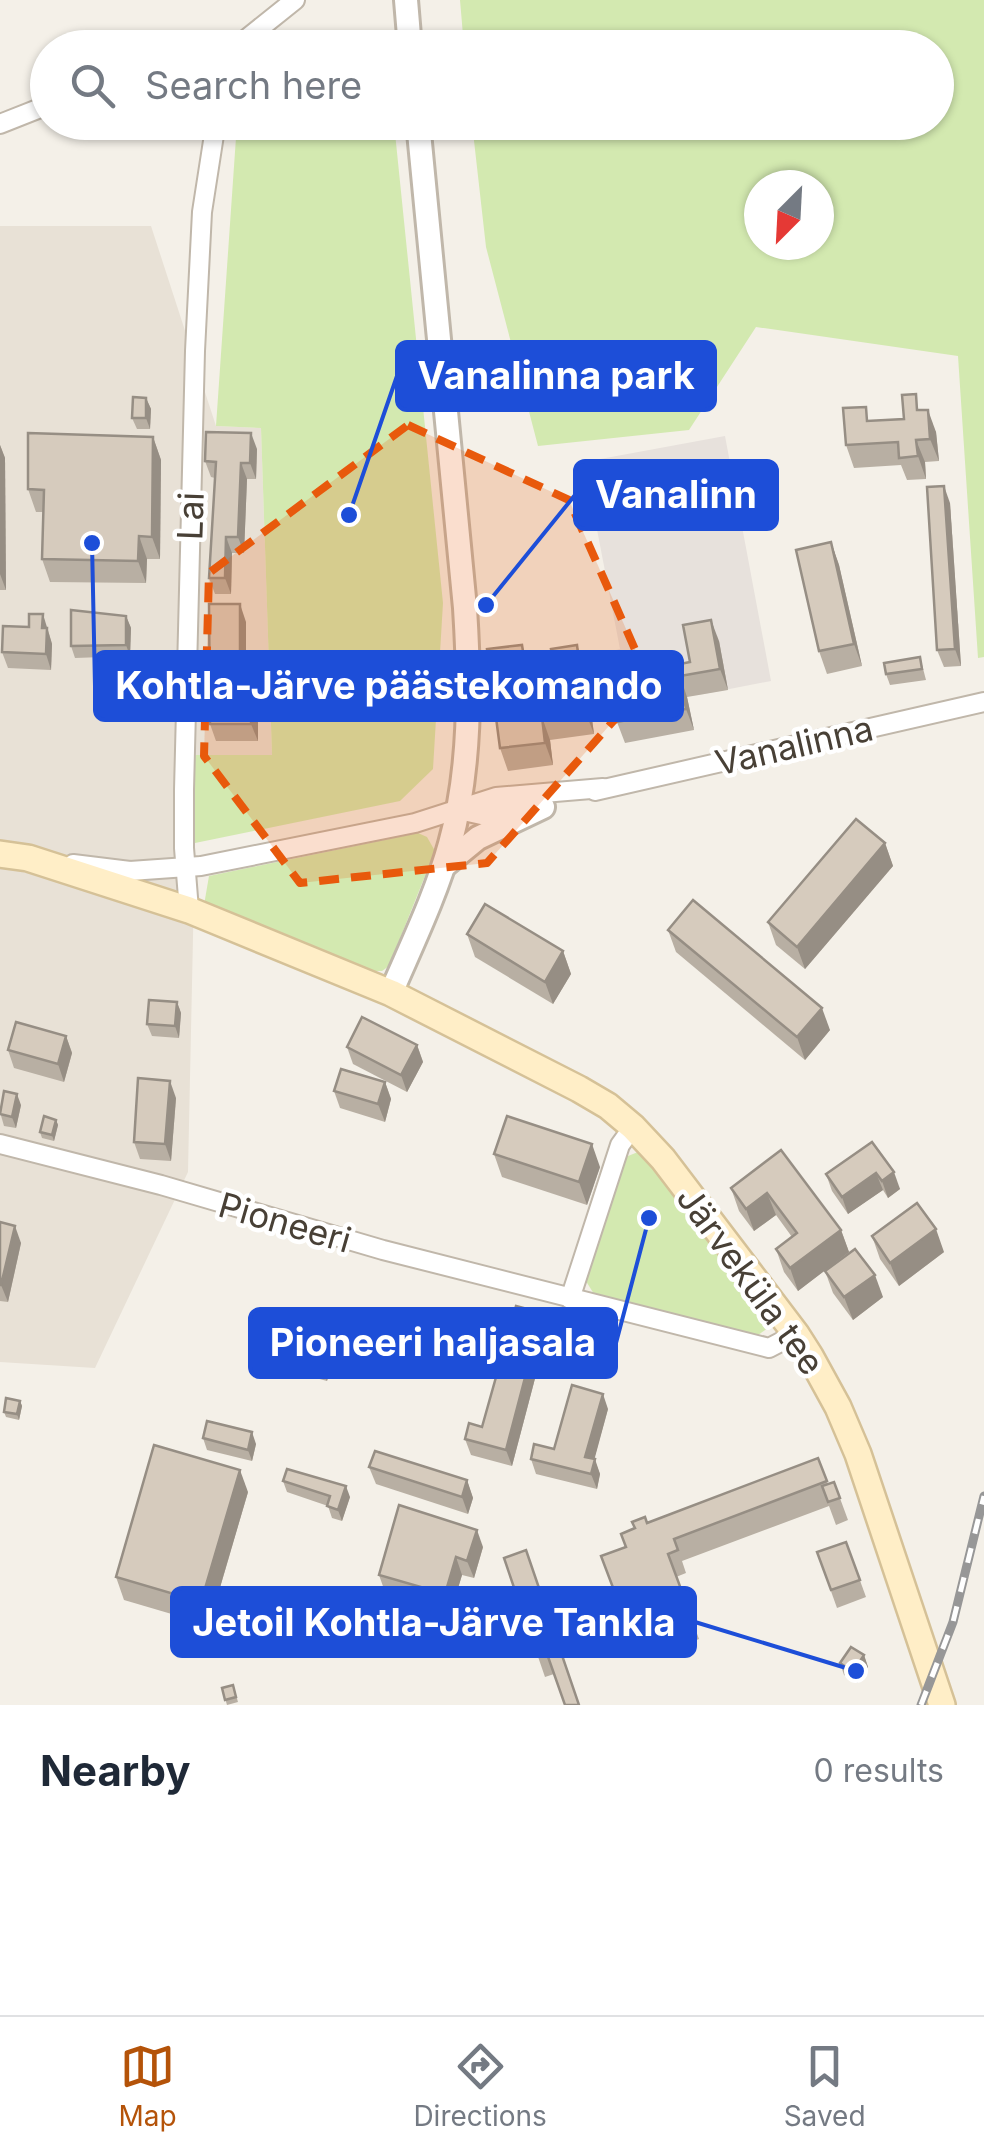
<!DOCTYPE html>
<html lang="en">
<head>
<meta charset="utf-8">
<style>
	body { margin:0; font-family:Inter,sans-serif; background:#f6f6f7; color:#1f2937 }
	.compass { position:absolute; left:744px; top:170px; width:90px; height:90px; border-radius:50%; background:#fff; box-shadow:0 2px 8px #0004; rotate:204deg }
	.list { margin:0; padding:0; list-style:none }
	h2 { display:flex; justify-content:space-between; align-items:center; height:130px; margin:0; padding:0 40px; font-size:42px }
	h2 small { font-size:32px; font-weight:400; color:#747a83 }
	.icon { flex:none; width:55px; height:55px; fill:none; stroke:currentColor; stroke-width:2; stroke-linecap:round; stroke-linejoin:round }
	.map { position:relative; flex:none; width:984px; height:1705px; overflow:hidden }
	.search { position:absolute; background:#fff; box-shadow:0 2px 8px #0004; left:30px; right:30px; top:30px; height:110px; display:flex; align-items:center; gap:25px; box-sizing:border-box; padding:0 35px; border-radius:55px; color:#747a83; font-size:38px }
	.sheet { height:310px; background:#fff }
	nav { display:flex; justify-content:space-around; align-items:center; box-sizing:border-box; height:140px; border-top:2px solid #e0e1e3; background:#fff; font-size:28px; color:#747a83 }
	nav a { display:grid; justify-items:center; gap:5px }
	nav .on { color:#b45309 }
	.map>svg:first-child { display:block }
	.residential { fill:#e8e1d6 }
	.industrial { fill:#e7e1dc }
	.green { fill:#d3e9b0; fill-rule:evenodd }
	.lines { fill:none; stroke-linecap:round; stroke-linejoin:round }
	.minor-casing { stroke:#c0b7aa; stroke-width:22 }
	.tertiary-casing { stroke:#c0b7aa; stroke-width:28 }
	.secondary-casing { stroke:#d5c197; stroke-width:30 }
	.minor { stroke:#fff; stroke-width:18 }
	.tertiary { stroke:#fff; stroke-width:22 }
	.secondary { stroke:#ffeec7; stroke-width:25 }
	.rail-casing { stroke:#979797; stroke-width:9 }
	.rail { stroke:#fff; stroke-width:5; stroke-dasharray:15; stroke-linecap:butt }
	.wall { fill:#b8afa3 }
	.shaded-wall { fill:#968e84 }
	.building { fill:#d6cbbd; stroke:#968e84; stroke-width:2.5 }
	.marked { fill:#e8590c; fill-opacity:0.2; stroke:#e8590c; stroke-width:8; stroke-dasharray:20 12; stroke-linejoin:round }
	.labels { text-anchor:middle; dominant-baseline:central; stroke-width:9; stroke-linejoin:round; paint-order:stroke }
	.street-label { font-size:35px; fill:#484036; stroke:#fff }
	.leader { fill:none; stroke:#1d4ed8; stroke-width:4 }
	.callout-dot { fill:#1d4ed8; stroke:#fff; stroke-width:4 }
	.callout { fill:#1d4ed8; stroke:#1d4ed8; stroke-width:4 }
	.callout-label { font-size:38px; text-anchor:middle; font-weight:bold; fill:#fff }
</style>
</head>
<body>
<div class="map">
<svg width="984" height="1705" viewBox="0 0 984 1705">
	<rect width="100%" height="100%" fill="#f4f0e8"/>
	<!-- residential -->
	<path class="residential" d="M0,226H151L216,426L261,428L272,756H192L195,843L188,1172L95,1368L0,1362Z"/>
	<!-- industrial -->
	<path class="industrial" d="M725,436L771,681L699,695L616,699L608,652L620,649L584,462Z"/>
	<!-- green -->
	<g class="green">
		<path d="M460,0H984V657L978,658L958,356L756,327L689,430L538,446L486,247L472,123L936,122V48L464,47ZM819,185V245H759V185Z"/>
		<path d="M237,123H394L443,603L433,769L400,801L195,843L192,755H272L261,428L216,426Z"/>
		<path d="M418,833L427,837L435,851L389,966L382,971H371L204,905L209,876Z"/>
		<path d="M643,1150L775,1323L754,1338L594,1294L584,1278L623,1158Z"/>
	</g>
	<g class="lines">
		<!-- minor casing -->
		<g class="minor-casing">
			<g id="minor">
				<path d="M235,48L295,0"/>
				<path d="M0,124L48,105"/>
				<path d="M595,791L984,702"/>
				<path d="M459,810L486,816L526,810"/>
				<path d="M73,864L130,871L201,866L415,823L496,797L603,788"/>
				<path d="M189,910L184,848V790L195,351L202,212L216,122"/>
				<path d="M0,1144L161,1185L383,1250L769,1348L796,1334"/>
				<path d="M570,1299L620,1145L633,1127"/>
			</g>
		</g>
		<!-- tertiary casing -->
		<g class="tertiary-casing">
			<g id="tertiary">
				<path d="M406,0L410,48"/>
				<path d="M445,865L478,838L543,807"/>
				<path d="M391,993C412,944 436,895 450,844C471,768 470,686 465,608L418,122"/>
			</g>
		</g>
		<!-- secondary casing -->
		<g class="secondary-casing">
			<path id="secondary" d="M0,854L28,858L189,910L391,993L579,1089L608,1106L633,1127L663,1159L796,1334L810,1356L838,1407L858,1454L942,1705"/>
		</g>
		<!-- minor -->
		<use href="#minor" class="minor"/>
		<!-- tertiary -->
		<use href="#tertiary" class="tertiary"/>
		<!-- secondary -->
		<use href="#secondary" class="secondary"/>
		<!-- rail casing -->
		<g class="rail-casing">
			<path id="rail" d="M921,1705L953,1622L984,1496"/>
		</g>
		<!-- rail -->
		<use href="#rail" class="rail"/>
	</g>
	<!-- wall -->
	<g class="wall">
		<path d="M146,398L151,409L150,429H137L132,418Z"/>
		<path d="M922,410L936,432L939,461L925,462L926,479L907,480L901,465L854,468L846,445L871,421L904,419Z"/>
		<path d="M153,437L161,460L160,559H147L146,583L50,582L42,559L43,512H36L28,489Z"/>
		<path d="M0,445L5,458L6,590H0Z"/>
		<path d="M257,449L256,479H247L244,553H232L231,594H215L209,578L215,478L211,477L205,461Z"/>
		<path d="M950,503L961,666L944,667L937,650Z"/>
		<path d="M831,542L839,565L862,666L827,674L819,651Z"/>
		<path d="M126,616L131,628L130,656L75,658L71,646Z"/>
		<path d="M246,622V697H252L258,714V741H216L210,724Z"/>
		<path d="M48,630L52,644L51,670L8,668L2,652Z"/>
		<path d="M719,641L728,690L687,697L694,730L625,743L617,722L690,662Z"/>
		<path d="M522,645L529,663L585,668L594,734L550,740L553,765L508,771L500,748Z"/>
		<path d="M920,657L926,680L890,685L886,674Z"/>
		<path d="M885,843L893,866L805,969L776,945L768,922Z"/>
		<path d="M668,930L830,1030L805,1060L676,952Z"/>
		<path d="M467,934L563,951L571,974L553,1004L475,957Z"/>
		<path d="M177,1002L181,1013L179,1038L152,1036L147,1024Z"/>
		<path d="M66,1036L72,1053L64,1082L14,1068L8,1050Z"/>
		<path d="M417,1045L423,1062L407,1092L353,1064L347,1047Z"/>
		<path d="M385,1082L391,1099L385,1122L340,1108L334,1091Z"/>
		<path d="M176,1098L171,1161L140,1159L134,1142Z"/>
		<path d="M21,1105L16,1128L4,1126L0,1112Z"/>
		<path d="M56,1120L58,1125L54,1141L42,1138L40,1132Z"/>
		<path d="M872,1142L900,1189L888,1198L883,1190L848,1214L832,1191L826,1174Z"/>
		<path d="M781,1150L841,1230L849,1252L798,1291L784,1272L776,1249L792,1237L776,1215L754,1231L739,1211L731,1188Z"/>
		<path d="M494,1154L600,1167L587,1205L502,1177Z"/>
		<path d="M0,1222L21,1243L8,1302L0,1301Z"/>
		<path d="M872,1236L944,1252L899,1286L880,1259Z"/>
		<path d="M825,1271L883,1297L853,1320L833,1293Z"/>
		<path d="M542,1313L548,1329L512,1466L471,1455L465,1439L482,1427Z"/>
		<path d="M333,1321L339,1338L327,1381L297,1373L291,1356Z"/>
		<path d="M20,1401L22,1406L19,1420L6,1417L4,1412Z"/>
		<path d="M608,1409L594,1459L600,1474L597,1489L536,1474L531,1459L554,1449Z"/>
		<path d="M203,1438L256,1444L252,1461L207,1450Z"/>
		<path d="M818,1458L828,1484L834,1482L848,1520L836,1525L829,1506L682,1561L686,1573L676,1577L699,1639L684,1645L682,1641L639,1657L601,1556L626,1547L647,1523Z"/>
		<path d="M369,1467L467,1480L473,1498L468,1514L376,1484Z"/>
		<path d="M283,1481L350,1497L342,1521L332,1518L328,1506L287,1492Z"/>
		<path d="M248,1492L209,1625L124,1600L116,1577Z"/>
		<path d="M846,1542L866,1597L837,1608L817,1552Z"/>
		<path d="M483,1547L474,1578L462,1575L451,1611L385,1592L379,1575Z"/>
		<path d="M526,1550L554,1674L545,1677L504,1558Z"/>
		<path d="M864,1655L868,1667L857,1683L844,1675L840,1663Z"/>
		<path d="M233,1685L238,1702L227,1705L222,1688Z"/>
	</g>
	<!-- shaded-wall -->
	<g class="shaded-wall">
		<path d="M146,398L151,409L150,429L146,418Z"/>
		<path d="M928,410L936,432L939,461L930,439Z"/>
		<path d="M251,433L257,449L256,479L250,463Z"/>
		<path d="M153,437L161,460L160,559L152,537Z"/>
		<path d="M916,440L925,462L926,479L918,456Z"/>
		<path d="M0,445L5,458L6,590L0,574Z"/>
		<path d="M241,463L247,479L244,553L238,537Z"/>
		<path d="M944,486L950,503L961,666L955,649Z"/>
		<path d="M139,536L147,559L146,583L138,561Z"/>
		<path d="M226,537L232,553L231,594L225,578Z"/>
		<path d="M831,542L839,565L862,666L854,644Z"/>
		<path d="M240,604L246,622V714L240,697Z"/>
		<path d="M43,614L52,644L51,670L46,654L42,628Z"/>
		<path d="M126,616L131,628L130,656L126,645Z"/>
		<path d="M711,620L719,641L728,690L720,669Z"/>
		<path d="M577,645L585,668L594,734L585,711Z"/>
		<path d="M680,676L687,697L694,730L686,709Z"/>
		<path d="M252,697L258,714V741L251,724Z"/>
		<path d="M542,717L550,740L553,765L545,743Z"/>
		<path d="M885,843L893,866L805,969L797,947Z"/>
		<path d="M563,951L571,974L553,1004L545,982Z"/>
		<path d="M177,1002L181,1013L179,1038L175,1026Z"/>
		<path d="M822,1008L830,1030L805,1060L797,1037Z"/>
		<path d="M66,1036L72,1053L64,1082L58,1064Z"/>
		<path d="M417,1045L423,1062L407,1092L401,1075Z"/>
		<path d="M170,1081L176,1098L171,1161L165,1144Z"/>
		<path d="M385,1082L391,1099L385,1122L378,1104Z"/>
		<path d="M17,1094L21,1105L16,1128L12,1117Z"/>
		<path d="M56,1120L58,1125L54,1141L52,1135Z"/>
		<path d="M592,1144L600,1167L587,1205L579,1182Z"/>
		<path d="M894,1172L900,1189L888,1198L882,1181Z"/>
		<path d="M876,1173L883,1190L848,1214L842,1197Z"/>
		<path d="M767,1193L776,1215L754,1231L746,1209Z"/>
		<path d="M15,1226L21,1243L8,1302L1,1285Z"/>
		<path d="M936,1229L944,1252L899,1286L890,1263Z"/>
		<path d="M841,1230L849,1252L798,1291L790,1268Z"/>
		<path d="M875,1275L883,1297L853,1320L844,1297Z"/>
		<path d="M542,1313L548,1329L512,1466L506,1450Z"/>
		<path d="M333,1321L339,1338L327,1381L321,1364Z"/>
		<path d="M603,1394L608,1409L591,1472L585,1457Z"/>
		<path d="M20,1401L22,1406L19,1420L17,1414Z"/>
		<path d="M252,1432L256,1444L252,1461L248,1450Z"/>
		<path d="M595,1459L600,1474L597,1489L591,1474Z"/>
		<path d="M240,1470L248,1492L209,1625L201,1602Z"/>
		<path d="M467,1480L473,1498L468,1514L462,1497Z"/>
		<path d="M346,1486L350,1497L342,1521L338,1510Z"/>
		<path d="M477,1530L483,1547L474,1578L467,1561Z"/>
		<path d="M456,1557L462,1575L451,1611L445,1594Z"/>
		<path d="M864,1655L868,1667L857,1683L853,1672Z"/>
	</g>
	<!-- building -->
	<g class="building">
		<path d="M916,394L917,410H928L930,439L916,440L918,456L899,458L898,442L846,445L843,408L866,407L867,421L904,419L902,395Z"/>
		<path d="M133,397L146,398V418H132Z"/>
		<path d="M206,432L251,433L250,463H241L238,537H226L225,578H209L216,462L205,461Z"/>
		<path d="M28,433L153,437L152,537L139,536L138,561L42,559L44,490L28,489Z"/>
		<path d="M944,486L955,649L937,650L927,487Z"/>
		<path d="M831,542L854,644L819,651L796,550Z"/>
		<path d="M209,604H240V697H252L251,724H210Z"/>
		<path d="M71,610L126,616V645L71,646Z"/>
		<path d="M29,614H43L42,628H47L46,654L2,652L3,626L29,627Z"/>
		<path d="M711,620L720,669L680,676L686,709L617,722L609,678L690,662L683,625Z"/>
		<path d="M522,645L525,664L553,660L551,649L577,645L585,711L542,717L545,743L500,748L487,649Z"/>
		<path d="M920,657L922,669L886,674L884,663Z"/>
		<path d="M856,819L885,843L797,947L768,922Z"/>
		<path d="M693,900L822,1008L797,1037L668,930Z"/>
		<path d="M485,904L563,951L545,982L467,934Z"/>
		<path d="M149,1000L177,1002L175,1026L147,1024Z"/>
		<path d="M362,1017L417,1045L401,1075L347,1047Z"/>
		<path d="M16,1022L66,1036L58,1064L8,1050Z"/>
		<path d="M341,1069L385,1082L378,1104L334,1091Z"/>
		<path d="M138,1078L170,1081L165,1144L134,1142Z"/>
		<path d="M4,1091L17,1094L12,1117L0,1114Z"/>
		<path d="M44,1116L56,1120L52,1135L40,1132Z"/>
		<path d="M507,1116L592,1144L579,1182L494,1154Z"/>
		<path d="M872,1142L894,1172L882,1181L876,1173L842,1197L826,1174Z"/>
		<path d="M781,1150L841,1230L790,1268L776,1249L797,1233L767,1193L746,1209L731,1188Z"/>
		<path d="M917,1203L936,1229L890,1263L872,1236Z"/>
		<path d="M0,1222L15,1226L1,1285H0Z"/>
		<path d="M855,1249L875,1275L844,1297L825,1271Z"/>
		<path d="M516,1306L542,1313L506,1450L465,1439L469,1423L482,1427Z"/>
		<path d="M572,1385L603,1394L585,1457L595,1459L591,1474L531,1459L534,1444L554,1449Z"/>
		<path d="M6,1398L20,1401L17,1414L4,1412Z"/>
		<path d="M207,1421L252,1432L248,1450L203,1438Z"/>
		<path d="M154,1445L240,1470L201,1602L116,1577Z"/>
		<path d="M375,1451L467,1480L462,1497L369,1467Z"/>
		<path d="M818,1458L827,1481L674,1539L678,1550L668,1554L691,1616L676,1622L674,1618L631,1635L601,1556L626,1547L621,1534L635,1528L632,1522L645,1517L647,1523Z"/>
		<path d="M287,1469L346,1486L338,1510L327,1506L330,1496L283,1481Z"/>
		<path d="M834,1482L840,1498L828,1502L822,1486Z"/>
		<path d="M399,1505L477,1530L467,1561L456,1557L445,1594L379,1575Z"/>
		<path d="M846,1542L860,1580L831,1590L817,1552Z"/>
		<path d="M526,1550L579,1705H565L546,1651L537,1655L504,1558Z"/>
		<path d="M851,1647L864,1655L853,1672L840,1663Z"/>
		<path d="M233,1685L236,1697L225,1700L222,1688Z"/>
	</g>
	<!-- marked area -->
	<path class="marked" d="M408,425L569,500L649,681L487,863L300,883L204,756L209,573Z"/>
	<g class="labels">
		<!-- street labels -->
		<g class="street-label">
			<text transform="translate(190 516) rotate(-88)">Lai</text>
			<text transform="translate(794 745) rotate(-13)">Vanalinna</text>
			<text transform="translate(285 1222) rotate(16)">Pioneeri</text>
			<text transform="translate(751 1280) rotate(54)">Järveküla tee</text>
		</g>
	</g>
	<!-- callouts -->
	<path class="leader" d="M349 515L397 376M486 605L575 495M92 543L95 686M649 1218L616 1343M856 1671L695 1622"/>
	<g class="callout-dot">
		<circle cx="349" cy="515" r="10"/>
		<circle cx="486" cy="605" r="10"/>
		<circle cx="92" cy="543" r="10"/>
		<circle cx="649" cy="1218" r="10"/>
		<circle cx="856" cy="1671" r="10"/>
	</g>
	<g class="callout">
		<rect x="397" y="342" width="318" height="68" rx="10"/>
		<rect x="575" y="461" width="202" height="68" rx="10"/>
		<rect x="95" y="652" width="587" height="68" rx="10"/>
		<rect x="250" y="1309" width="366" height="68" rx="10"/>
		<rect x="172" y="1588" width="523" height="68" rx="10"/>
	</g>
	<g class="callout-label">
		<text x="556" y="389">Vanalinna park</text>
		<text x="676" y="508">Vanalinn</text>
		<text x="389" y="699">Kohtla-Järve päästekomando</text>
		<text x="433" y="1356">Pioneeri haljasala</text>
		<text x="434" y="1636">Jetoil Kohtla-Järve Tankla</text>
	</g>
</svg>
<svg class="compass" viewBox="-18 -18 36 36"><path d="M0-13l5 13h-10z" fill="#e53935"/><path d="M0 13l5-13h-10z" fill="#747a83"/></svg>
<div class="search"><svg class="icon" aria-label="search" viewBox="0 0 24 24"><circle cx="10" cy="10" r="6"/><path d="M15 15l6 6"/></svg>Search here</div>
</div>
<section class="sheet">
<h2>Nearby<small>0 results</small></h2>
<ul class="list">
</ul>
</section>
<nav>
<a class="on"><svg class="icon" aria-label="map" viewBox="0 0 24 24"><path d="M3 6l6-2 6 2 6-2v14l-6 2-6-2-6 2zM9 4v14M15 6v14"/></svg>Map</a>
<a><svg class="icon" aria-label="directions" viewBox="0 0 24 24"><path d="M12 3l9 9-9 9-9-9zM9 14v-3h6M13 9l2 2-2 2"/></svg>Directions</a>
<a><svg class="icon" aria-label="saved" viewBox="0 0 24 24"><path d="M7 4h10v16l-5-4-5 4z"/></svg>Saved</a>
</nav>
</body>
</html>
